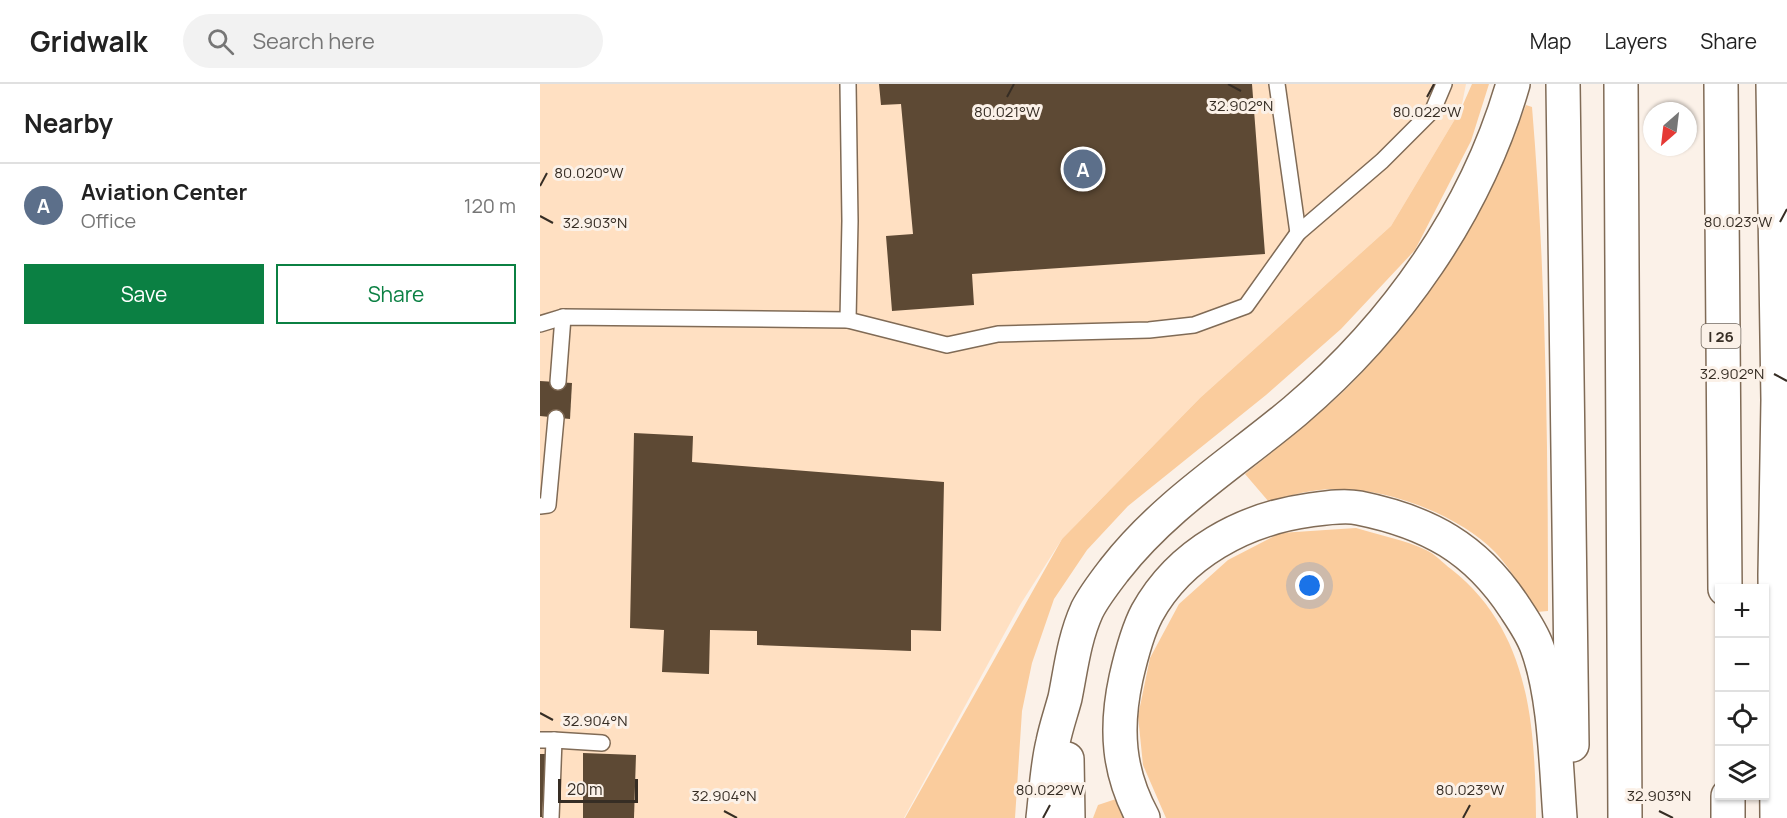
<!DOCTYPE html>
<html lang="en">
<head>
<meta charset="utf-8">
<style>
	body { margin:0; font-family:Manrope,sans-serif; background:#f2f2f2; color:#222 }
	.controls { position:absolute; right:18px; bottom:18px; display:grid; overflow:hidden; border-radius:0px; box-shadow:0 2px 4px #0004 }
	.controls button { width:54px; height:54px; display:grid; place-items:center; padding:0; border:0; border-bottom:2px solid #e0e0e0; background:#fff; color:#222; font:30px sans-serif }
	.compass { position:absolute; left:1103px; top:18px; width:54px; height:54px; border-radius:50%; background:#fff; box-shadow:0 2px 4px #0004; rotate:208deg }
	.scale { position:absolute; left:18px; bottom:15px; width:80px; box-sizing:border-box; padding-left:6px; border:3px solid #362d24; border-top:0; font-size:16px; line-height:21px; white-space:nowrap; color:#362d24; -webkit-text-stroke:4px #fbf1e8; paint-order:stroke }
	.you { position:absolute; left:770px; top:502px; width:21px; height:21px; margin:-15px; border:4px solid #fff; border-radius:50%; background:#1a73e8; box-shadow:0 0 0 9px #1a73e833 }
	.badge { display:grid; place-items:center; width:39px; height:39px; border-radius:50%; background:#0b8043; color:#fff; font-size:20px; font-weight:700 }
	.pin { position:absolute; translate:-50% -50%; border:3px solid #fff; box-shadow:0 2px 6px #0006 }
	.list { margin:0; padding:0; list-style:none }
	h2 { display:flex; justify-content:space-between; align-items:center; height:78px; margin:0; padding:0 24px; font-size:26px }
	h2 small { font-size:20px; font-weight:400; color:#767676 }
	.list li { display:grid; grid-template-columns:39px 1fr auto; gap:18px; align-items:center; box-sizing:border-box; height:84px; padding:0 24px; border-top:2px solid #e0e0e0 }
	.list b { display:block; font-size:22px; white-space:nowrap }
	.list p { margin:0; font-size:20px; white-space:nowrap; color:#767676 }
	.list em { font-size:20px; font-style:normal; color:#767676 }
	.actions { display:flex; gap:12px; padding:18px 24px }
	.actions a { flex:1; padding:14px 0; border:2px solid #0b8043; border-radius:0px; text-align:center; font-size:21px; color:#0b8043 }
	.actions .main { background:#0b8043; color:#fff }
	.icon { flex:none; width:33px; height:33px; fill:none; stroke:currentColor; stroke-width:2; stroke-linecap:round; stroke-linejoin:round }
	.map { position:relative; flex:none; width:1247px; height:734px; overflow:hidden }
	header { display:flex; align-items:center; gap:36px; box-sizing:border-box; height:84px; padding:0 30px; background:#fff; border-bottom:2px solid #e0e0e0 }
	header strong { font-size:28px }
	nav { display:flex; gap:33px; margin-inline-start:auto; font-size:21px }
	.search { width:420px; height:54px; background:#f2f2f2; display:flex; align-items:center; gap:15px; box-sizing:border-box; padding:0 21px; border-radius:33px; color:#767676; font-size:22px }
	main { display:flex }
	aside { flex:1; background:#fff }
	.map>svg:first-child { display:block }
	.built { fill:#ffe0c2 }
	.green { fill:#facc9d }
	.building { fill:#5d4934 }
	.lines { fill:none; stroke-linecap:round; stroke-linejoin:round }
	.service-casing { stroke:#806b56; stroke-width:18 }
	.motorway-casing { stroke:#806b56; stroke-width:36 }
	.service { stroke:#fff; stroke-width:15 }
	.motorway { stroke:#fff; stroke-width:33 }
	.ticks { fill:none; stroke:#362d24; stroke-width:2 }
	.labels { text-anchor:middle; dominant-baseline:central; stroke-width:6; stroke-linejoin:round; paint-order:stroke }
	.shield { fill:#fbf1e8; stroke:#71685f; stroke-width:1.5 }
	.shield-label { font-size:15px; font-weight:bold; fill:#362d24 }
	.ticks-label { font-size:15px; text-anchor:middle; fill:#362d24; stroke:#fbf1e8; stroke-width:6; stroke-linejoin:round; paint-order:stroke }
</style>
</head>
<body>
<header>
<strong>Gridwalk</strong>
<div class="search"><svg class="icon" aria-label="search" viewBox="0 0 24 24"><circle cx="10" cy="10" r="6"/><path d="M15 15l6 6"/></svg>Search here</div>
<nav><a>Map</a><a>Layers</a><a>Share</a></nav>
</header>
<main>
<aside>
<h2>Nearby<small></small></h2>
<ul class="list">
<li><span class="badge" style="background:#5c6f8a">A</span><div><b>Aviation Center</b><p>Office</p></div><em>120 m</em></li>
</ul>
<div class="actions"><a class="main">Save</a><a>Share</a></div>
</aside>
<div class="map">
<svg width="1247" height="734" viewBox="0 0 1247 734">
	<rect width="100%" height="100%" fill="#fbf1e8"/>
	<!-- built -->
	<path class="built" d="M0,0H926L921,25L851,142L660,314L522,455L480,521L364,734H0Z"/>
	<!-- green -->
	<g class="green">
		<path d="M932,0H949L931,57L875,166L801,245L726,311L588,422L547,466L514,515L492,579L482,627L475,734H365L522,455L660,314L851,142L921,25Z"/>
		<path d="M986,21L992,23C1006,191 1008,359 1008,527L997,528C984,509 971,485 955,468C919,431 847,404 796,405C773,405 750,411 729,418L705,390C739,362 775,335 807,304C890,222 942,129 986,21Z"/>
		<path d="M816,444C839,451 865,456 886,466C895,470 903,479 911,485C990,547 995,641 996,734H626L603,681L598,632L610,574L639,520L688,476L740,449Z"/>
		<path d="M576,715L587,734H553L558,721Z"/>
	</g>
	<!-- building -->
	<g class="building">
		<path d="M339,0H712L725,170L432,190L434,221L352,227L346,152L373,150L361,20L341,21Z"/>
		<path d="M0,297L32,299L30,335L0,332Z"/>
		<path d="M94,349L153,352L152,378L404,398L401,547L371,546V567L217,561V547L170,546L169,590L122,588L124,546L90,544Z"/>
		<path d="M43,669L96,671L94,734H43Z"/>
		<path d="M0,670H6L2,733H0Z"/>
	</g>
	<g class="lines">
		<!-- service casing -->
		<g class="service-casing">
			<g id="service">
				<path d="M737,0L758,149"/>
				<path d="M308,236L310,137L308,0"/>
				<path d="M0,240L23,233L308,236L407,261L458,250L609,246L654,241L706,222L758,149L842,77L893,26L904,0"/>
				<path d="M18,298L23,233"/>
				<path d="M0,422L8,421L16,334"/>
				<path d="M0,656H14L11,734"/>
				<path d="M14,656L62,659"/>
			</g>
		</g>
		<!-- motorway casing -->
		<g class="motorway-casing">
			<g id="motorway">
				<path d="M1023,0L1032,661"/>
				<path d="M1081,0L1085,734"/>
				<path d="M1181,0L1185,505"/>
				<path d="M1233,0L1238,316L1235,491L1237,734"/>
				<path d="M527,675L528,734"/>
				<path d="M1188,712V734"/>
				<path d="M503,734C506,709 507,682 513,658C516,643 521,629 525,614C531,584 534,555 547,526C554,512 565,498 575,485C625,421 693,379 755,327C856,241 936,128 973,0"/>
				<path d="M603,734C578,688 575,645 586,594C591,572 597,548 607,529C640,469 704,435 770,426C785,424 804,421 819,424C888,438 936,464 975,524C983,536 992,549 997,563C1015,611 1016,682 1020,734"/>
			</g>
		</g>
		<!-- service -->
		<use href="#service" class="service"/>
		<!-- motorway -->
		<use href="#motorway" class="motorway"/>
	</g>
	<!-- ticks -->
	<path class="ticks" d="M688,0L701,7M467,13L474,0M887,13L894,0M0,102L7,89M0,132L13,139M1240,138L1247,125M1234,290L1247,297M0,629L13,636M184,727L197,734M1119,727L1133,734M503,734L510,721M923,734L930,721"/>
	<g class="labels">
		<!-- shield labels -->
		<rect class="shield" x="1161.5" y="240" width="39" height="24" rx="4.5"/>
		<g class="shield-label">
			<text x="1181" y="252">I 26</text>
		</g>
	</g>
	<g class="ticks-label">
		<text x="701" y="27">32.902°N</text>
		<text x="467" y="33">80.021°W</text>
		<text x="887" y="33">80.022°W</text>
		<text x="49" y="94">80.020°W</text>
		<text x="1198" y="143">80.023°W</text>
		<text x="55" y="144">32.903°N</text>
		<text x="1192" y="295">32.902°N</text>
		<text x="55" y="642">32.904°N</text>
		<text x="510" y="711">80.022°W</text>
		<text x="930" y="711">80.023°W</text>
		<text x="184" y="717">32.904°N</text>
		<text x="1119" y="717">32.903°N</text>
	</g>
</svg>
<div class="controls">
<button>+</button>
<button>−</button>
<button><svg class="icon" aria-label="locate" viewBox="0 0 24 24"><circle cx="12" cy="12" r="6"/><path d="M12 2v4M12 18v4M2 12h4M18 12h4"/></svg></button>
<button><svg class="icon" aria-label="layers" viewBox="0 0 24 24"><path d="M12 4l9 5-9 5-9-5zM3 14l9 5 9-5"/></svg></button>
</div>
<svg class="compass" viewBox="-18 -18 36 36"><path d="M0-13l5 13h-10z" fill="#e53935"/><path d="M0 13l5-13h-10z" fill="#767676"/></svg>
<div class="scale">20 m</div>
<div class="you"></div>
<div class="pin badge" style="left:543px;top:85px;background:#5c6f8a">A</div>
</div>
</main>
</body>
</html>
